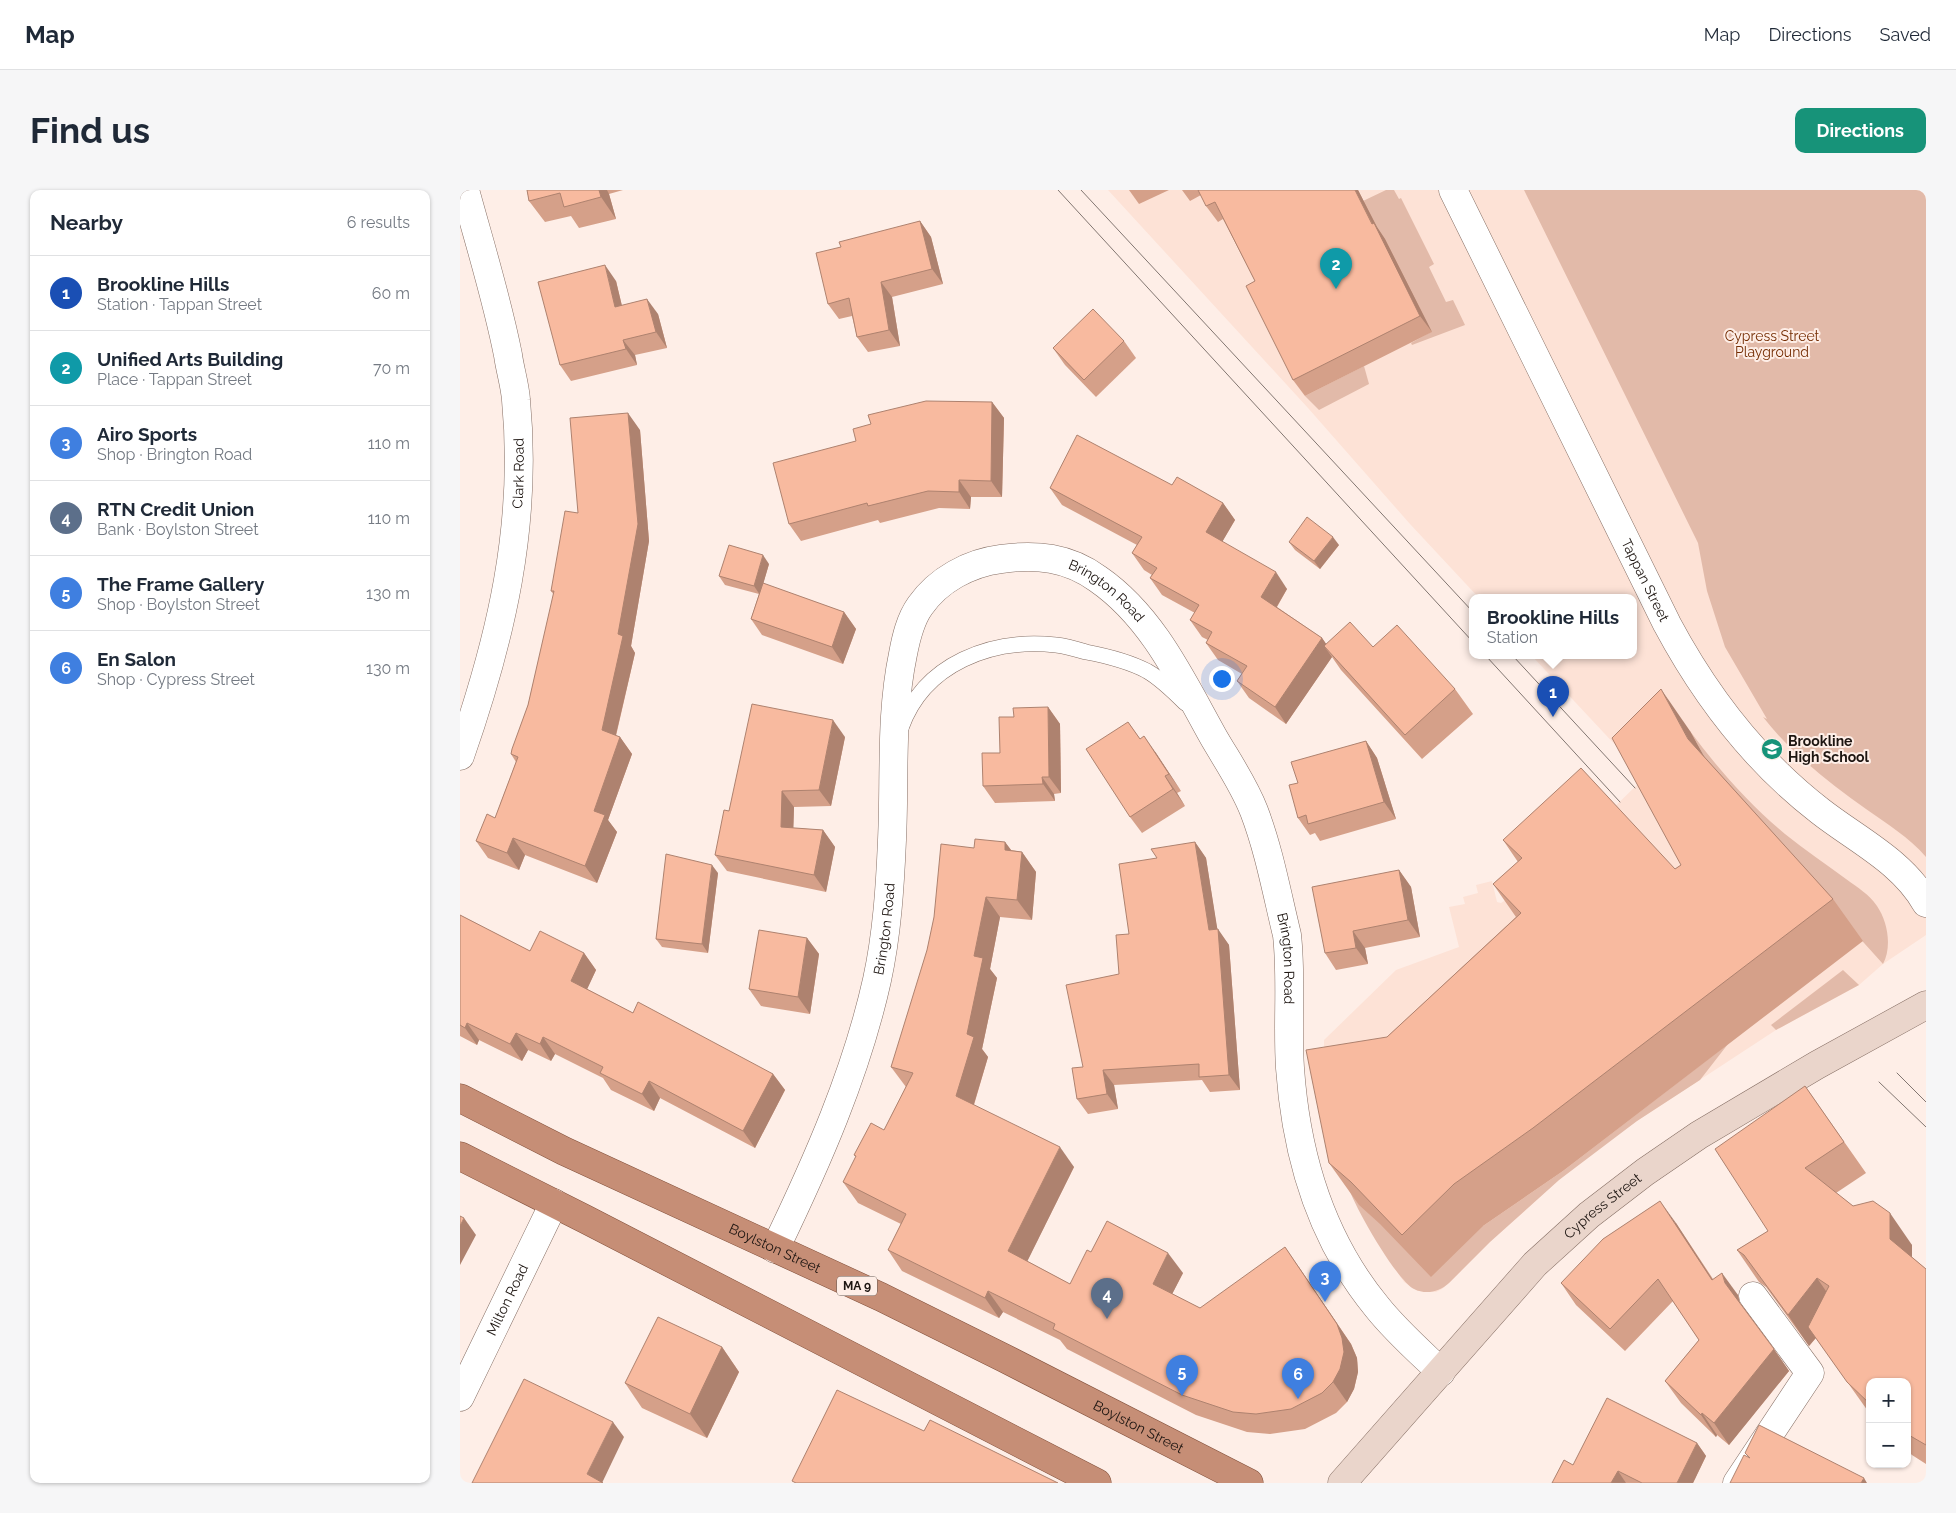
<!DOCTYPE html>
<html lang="en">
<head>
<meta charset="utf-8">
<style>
	body { margin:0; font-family:Raleway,sans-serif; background:#f6f6f7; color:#1f2937 }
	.controls { position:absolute; right:15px; bottom:15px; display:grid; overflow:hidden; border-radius:10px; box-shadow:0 1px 4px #0004 }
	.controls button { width:45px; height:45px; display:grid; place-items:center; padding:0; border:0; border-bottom:1px solid #e0e1e3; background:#fff; color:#1f2937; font:25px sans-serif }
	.you { position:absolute; left:761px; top:488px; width:18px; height:18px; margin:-12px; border:4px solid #fff; border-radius:50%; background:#1a73e8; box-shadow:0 0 0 8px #1a73e833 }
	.badge { display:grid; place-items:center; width:32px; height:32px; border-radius:50%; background:#179379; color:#fff; font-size:16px; font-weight:700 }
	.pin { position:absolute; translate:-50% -41px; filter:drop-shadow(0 1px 2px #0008) }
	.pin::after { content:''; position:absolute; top:26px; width:18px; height:15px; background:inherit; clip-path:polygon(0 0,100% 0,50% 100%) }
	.popup { position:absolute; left:1009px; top:404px; width:168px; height:65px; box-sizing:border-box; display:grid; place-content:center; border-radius:10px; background:#fff; filter:drop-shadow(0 1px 4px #0005); font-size:16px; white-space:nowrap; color:#747a83 }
	.popup b { font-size:19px; color:#1f2937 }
	.popup::after { content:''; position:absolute; left:50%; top:100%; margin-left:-10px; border:10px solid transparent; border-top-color:#fff }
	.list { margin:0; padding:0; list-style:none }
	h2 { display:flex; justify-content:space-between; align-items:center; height:65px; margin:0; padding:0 20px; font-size:21px }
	h2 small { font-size:16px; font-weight:400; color:#747a83 }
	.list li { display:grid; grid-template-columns:32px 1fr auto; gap:15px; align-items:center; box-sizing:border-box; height:75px; padding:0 20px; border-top:1px solid #e0e1e3 }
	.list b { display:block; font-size:19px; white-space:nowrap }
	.list p { margin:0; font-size:16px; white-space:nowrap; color:#747a83 }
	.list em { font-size:16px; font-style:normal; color:#747a83 }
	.map { position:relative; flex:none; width:1466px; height:1293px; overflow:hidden; border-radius:10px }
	header { display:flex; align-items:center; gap:30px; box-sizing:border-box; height:70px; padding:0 25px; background:#fff; border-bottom:1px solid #e0e1e3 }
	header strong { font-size:24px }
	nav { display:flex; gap:28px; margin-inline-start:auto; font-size:18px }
	.intro { display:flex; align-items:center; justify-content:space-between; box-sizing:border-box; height:120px; padding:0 30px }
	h1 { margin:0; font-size:35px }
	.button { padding:12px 22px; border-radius:10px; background:#179379; color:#fff; font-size:18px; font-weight:700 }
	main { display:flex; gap:30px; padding:0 30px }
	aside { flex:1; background:#fff; border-radius:10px; box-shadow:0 1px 4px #0004 }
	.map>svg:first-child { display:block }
	.built { fill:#fde2d6 }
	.green { fill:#e2baa9 }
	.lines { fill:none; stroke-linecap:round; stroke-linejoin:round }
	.service-casing { stroke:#866f65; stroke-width:16 }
	.minor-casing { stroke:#866f65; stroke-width:29 }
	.tertiary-casing { stroke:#866f65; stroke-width:29 }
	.secondary-casing { stroke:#866f65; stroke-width:29 }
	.trunk-casing { stroke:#82513c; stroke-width:29 }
	.service { stroke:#fff; stroke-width:15 }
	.minor { stroke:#fff; stroke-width:28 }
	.tertiary { stroke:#fff; stroke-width:28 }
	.secondary { stroke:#ead5cb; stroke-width:28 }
	.trunk { stroke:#c68e76; stroke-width:28 }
	.tram { stroke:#827671; stroke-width:1 }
	.wall { fill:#d5a089 }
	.shaded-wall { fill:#ae826f }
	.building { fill:#f8ba9f; stroke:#ae826f }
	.labels { text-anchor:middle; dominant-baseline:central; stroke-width:4; stroke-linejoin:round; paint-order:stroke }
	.shield { fill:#feeee7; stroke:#605651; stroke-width:1 }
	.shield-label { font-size:12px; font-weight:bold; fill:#1d1511 }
	.park-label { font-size:14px; fill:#752d03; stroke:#feeee7 }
	.street-label { font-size:14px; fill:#1d1511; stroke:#feeee7 }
	.poi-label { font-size:14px; font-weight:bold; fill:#1d1511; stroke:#feeee7; text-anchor:start }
</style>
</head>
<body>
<header>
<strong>Map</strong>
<nav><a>Map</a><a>Directions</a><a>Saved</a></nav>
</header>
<div class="intro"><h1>Find us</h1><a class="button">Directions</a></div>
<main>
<aside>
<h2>Nearby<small>6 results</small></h2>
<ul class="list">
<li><span class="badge" style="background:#1a4fb4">1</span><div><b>Brookline Hills</b><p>Station · Tappan Street</p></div><em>60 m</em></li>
<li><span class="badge" style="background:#0f9aa8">2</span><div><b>Unified Arts Building</b><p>Place · Tappan Street</p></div><em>70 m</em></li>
<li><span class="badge" style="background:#3f7fe0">3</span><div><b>Airo Sports</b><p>Shop · Brington Road</p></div><em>110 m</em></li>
<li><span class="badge" style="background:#5c6f8a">4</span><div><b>RTN Credit Union</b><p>Bank · Boylston Street</p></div><em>110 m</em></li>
<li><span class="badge" style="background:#3f7fe0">5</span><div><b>The Frame Gallery</b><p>Shop · Boylston Street</p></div><em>130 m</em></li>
<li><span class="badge" style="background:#3f7fe0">6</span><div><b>En Salon</b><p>Shop · Cypress Street</p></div><em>130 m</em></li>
</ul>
</aside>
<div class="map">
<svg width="1466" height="1293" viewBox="0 0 1466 1293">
	<rect width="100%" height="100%" fill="#feeee7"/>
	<!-- built -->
	<path class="built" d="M648,0H1466V745L1423,774L1399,795L1316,840L1177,931L1144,954L1099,990L1030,1052L989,1093L982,1099L976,1102L958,1101L944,1092L917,1052L904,1029L864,861V850L936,780L999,757L989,717L1005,714L1003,707L1018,703L1016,695L1032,691L1037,712L1041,713L1044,711L1051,703L1145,626L1181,591L1173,574L1072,466H1173V408H1019L950,334L848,218Z"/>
	<!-- green -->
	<g class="green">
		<path d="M926,0H934L939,9L941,8L974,74L969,77L986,112L993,110L1005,135L952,155L951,153L971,142L919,52L903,11Z"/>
		<path d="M1064,0H1466V667C1449,647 1427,634 1406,619C1369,593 1331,563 1303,527L1307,529L1265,457L1247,401L1238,353Z"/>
		<path d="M904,176L909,194L859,220L845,206Z"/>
		<path d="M1230,541C1258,579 1289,614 1325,644C1345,660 1366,674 1386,689C1398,698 1409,704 1417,716C1428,732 1432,757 1423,774L1258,591Z"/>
		<path d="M1383,780L1399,795L1316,840L1311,835Z"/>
		<path d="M1268,854L1240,890L1177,931L1099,990L1030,1052L989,1093C979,1102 966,1105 954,1099C936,1090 890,1010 886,990C881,970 881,939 879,918L1023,1036L1103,981Z"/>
	</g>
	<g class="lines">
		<!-- service casing -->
		<g class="service-casing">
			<path id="service" d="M441,538C464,473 532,448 596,455C606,456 616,459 626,462C647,466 668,471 687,481C701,489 713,501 725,513"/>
		</g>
		<!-- minor casing -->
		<g class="minor-casing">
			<g id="minor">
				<path id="s1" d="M0,566C41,449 68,335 56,210C55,195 50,180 48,165C37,109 20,55 5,0"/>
				<path id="s2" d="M315,1059C357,972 396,884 417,790C427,744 430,697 432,650C435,587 430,526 443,464C446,448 450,430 460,416C478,390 509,373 541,369C576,364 608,367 638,389C693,427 722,491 754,548C768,572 784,595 794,621C809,660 817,704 827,745C832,789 827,834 830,878C836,964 861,1049 917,1117C936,1141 959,1161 981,1182"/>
				<path id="s3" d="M0,1207L94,1013"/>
				<path d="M1277,1293L1350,1183L1293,1106"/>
			</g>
		</g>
		<!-- tertiary casing -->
		<g class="tertiary-casing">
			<g id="tertiary">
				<path id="s4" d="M993,0L1207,434C1246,507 1294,570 1360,621C1397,650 1442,671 1466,713"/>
			</g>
		</g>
		<!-- secondary casing -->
		<g class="secondary-casing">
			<g id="secondary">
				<path id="s5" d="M882,1293L1075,1074L1129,1025L1185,982L1239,945L1357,875L1466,815"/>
			</g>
		</g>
		<!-- trunk casing -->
		<g class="trunk-casing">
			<g id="trunk">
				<path id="s6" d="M0,908L104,961L421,1107L544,1168L789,1293"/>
				<path d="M0,966L125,1029L637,1293"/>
			</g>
		</g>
		<!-- service -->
		<use href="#service" class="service"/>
		<!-- minor -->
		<use href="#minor" class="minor"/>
		<!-- tertiary -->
		<use href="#tertiary" class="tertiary"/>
		<!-- secondary -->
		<use href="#secondary" class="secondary"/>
		<!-- trunk -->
		<use href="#trunk" class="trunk"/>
		<!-- tram -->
		<g class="tram">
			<path d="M598,0L1013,452"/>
			<path d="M621,0L1013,422"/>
			<path d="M1026,466L1160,612"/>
			<path d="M1053,466L1175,598"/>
			<path d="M1437,883L1466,912"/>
			<path d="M1419,892L1466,937"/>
		</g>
	</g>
	<!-- wall -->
	<g class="wall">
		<path d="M67,0H163L149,4L156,29L119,38L111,26L85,32L69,11Z"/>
		<path d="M669,0H709L679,14Z"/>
		<path d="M722,0H898L917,37L925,49L972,142L845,206L833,190L795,91L763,29L758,32L746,16L741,5L730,11Z"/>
		<path d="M460,31L471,47L483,94L432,107L440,156L408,162L397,147L392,126L379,129L368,114L381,57Z"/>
		<path d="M156,91L162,116L198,124L207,158L175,165L177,175L111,191L100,175Z"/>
		<path d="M664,151L676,168L636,207L605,175L593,158Z"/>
		<path d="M532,212L544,228L542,307H511L510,319L479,318L420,333L418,330L341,351L329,334L396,251Z"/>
		<path d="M180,240L189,351L171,456L175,463L156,546L160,547L172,564L148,630L157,642L137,693L65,665L59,680L28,668L16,651L35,628L56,572L51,564L68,515L94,405L91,401L118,323Z"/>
		<path d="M712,295L763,313L775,330L762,352L827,399L817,417L862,448L866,454L913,457L995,499L1013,524L962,569L881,480L872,467L826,534L789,508L777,491L782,484L758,470L746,453L748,450L742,447L730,430L735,423L702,405L690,388L692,385L684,380L672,363L677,355L602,315L590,298Z"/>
		<path d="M829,352L879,355L860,379L835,360Z"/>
		<path d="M309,374L303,394L384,422L396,439L383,474L302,445L291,429L299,404L265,395L259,386Z"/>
		<path d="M588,517L600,534L601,603L594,604L595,611L535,613L523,596L540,563Z"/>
		<path d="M668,532L680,549L696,563L721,601L717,603L725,616L682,643L670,627Z"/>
		<path d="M1230,541L1244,567L1373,709L1403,751L1103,981L1023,1036L971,1087L920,1034L899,1015L869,973L927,847L1056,727L1033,694L1058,672L1043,650L1215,679L1221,675Z"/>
		<path d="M385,547L371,616L334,617L333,638L363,640L375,657L366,702L267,681L255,665L269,621Z"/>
		<path d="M906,551L917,568L936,629L860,651L855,643L850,645L838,628V593Z"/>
		<path d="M545,652L551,660L562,662L576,682L572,730L540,727L530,779L537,788L522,859L528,867L514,915L614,977L567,1071L610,1094L631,1062L723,1083L712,1104L740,1118L839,1077L891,1154L897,1168L898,1182L894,1199L887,1212L876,1223L845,1239L810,1244L787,1242L736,1225L607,1159L600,1150L543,1122L539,1128L442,1081L428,1060L441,1034L398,1013L383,992L396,967L394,965L424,940L446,897L431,877L514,658Z"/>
		<path d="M735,652L746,668L757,739L769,755L780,900L750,902L742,890L654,895L658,919L628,924L617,909L623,877L659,784L669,744L697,668Z"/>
		<path d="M939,680L951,697L960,747L905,758L908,774L876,780L865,763Z"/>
		<path d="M258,683L248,763L202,757L196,749Z"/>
		<path d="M0,725L70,761L124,763L136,780L127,799L173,823L313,884L325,900L295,958L200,908L194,921L151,900L143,888L95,864L91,871L68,860L62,871L19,850L17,855L0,846Z"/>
		<path d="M347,748L359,764L350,824L301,816L289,799Z"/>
		<path d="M1345,896L1406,983L1376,1003L1393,1016L1452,1055V1067L1466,1079V1274L1452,1265L1447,1260V1192H1410V1224L1356,1148L1349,1156L1306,1097L1299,1092L1277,1060L1308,1041Z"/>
		<path d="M1216,1033L1253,1089L1278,1105L1280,1113L1329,1181L1269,1255L1257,1245L1256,1247L1221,1213L1205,1191L1239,1150L1213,1111L1165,1161L1116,1115L1101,1093Z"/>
		<path d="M262,1157L279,1182L247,1248L182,1218L165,1193Z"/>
		<path d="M1237,1253L1246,1266L1233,1293H1092L1113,1275Z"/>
	</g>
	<!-- shaded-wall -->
	<g class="shaded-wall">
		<path d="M139,0H147L149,4L156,29L141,7Z"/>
		<path d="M895,0H898L917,37L925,49L972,142L960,126Z"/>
		<path d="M460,31L471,47L483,94L472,79Z"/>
		<path d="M145,75L156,91L166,133L155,117Z"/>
		<path d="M421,92L432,107L440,156L429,140Z"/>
		<path d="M187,109L198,124L207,158L196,142Z"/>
		<path d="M163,150L175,165L177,175L166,159Z"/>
		<path d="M532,212L544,228L542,307L531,291Z"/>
		<path d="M168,223L180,240L189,351L171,456L175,463L153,557L142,540L158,444Z"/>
		<path d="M499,290L511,307L510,319L499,302Z"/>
		<path d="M763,313L775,330L758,359L746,342Z"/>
		<path d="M873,347L879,355L860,379L854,371Z"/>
		<path d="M303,365L309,374L300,405L294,396Z"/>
		<path d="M816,382L827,399L813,423L801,407Z"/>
		<path d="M384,422L396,439L383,474L372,457Z"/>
		<path d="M862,448L874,465L864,456L872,467L826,534L815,517Z"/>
		<path d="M1201,499L1230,541L1258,591L1228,549Z"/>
		<path d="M588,517L600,534L601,603L589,587Z"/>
		<path d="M373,530L385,547L371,616L359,600Z"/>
		<path d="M684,546L696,563L721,601L709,584Z"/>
		<path d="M160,547L172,564L148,630L157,642L137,693L125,676L134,621Z"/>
		<path d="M906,551L917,568L936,629L924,612Z"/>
		<path d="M705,586L717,603L725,616L713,599Z"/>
		<path d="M582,587L594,604L595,611L583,594Z"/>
		<path d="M322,601L334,617L333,654L321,637Z"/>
		<path d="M363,640L375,657L366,702L354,685Z"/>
		<path d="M53,648L65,665L59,680L47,663Z"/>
		<path d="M545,652L560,672L545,660Z"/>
		<path d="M735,652L746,668L758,743V739L769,755L780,900L769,885L749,740Z"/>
		<path d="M562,662L576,682L572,730L557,710Z"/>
		<path d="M252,675L258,683L248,763L242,754Z"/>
		<path d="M939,680L951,697L960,747L948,730Z"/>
		<path d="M526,707L540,727L530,779L537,788L522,859L528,867L510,927L496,906L514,766Z"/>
		<path d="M893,741L905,758L908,774L896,758Z"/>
		<path d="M347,748L359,764L350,824L338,807Z"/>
		<path d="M124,763L136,780L123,808L111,791Z"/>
		<path d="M7,833L19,850L17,855L5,838Z"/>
		<path d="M56,843L68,860L62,871L50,854Z"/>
		<path d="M83,847L95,864L91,871L80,854Z"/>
		<path d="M643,880L654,895L658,919L647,904Z"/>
		<path d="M313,884L325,900L295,958L283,941Z"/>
		<path d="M189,891L200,908L194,921L182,904Z"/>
		<path d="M600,957L614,977L562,1082L548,1061Z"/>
		<path d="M1200,1011L1216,1033L1267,1112L1252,1090Z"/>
		<path d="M1430,1023L1452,1055V1081L1430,1049Z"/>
		<path d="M4,1028L16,1045L0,1075V1036Z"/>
		<path d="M825,1057L891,1154L897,1168L898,1182L894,1199L887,1212L873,1192Z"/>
		<path d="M708,1063L723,1083L707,1114L693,1094Z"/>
		<path d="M1262,1083L1278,1105L1280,1115L1265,1093Z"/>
		<path d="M1357,1088L1379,1120L1349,1156L1328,1125Z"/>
		<path d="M528,1101L543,1122L539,1128L525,1108Z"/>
		<path d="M262,1157L279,1182L247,1248L230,1224Z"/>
		<path d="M1314,1159L1329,1181L1269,1255L1254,1233Z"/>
		<path d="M1242,1223L1257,1245L1256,1247L1241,1225Z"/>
		<path d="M153,1232L164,1247L142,1293L127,1284Z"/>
		<path d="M1237,1253L1246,1266L1233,1293H1217Z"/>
		<path d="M1158,1281L1166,1293H1151Z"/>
		<path d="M1404,1288L1407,1293H1401Z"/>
	</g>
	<!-- building -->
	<g class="building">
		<path d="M67,0H139L141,7L104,17L100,3L69,11Z"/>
		<path d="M738,0H895L912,34L914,33L960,126L833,190L786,96L795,91L755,12L746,16Z"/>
		<path d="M460,31L472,79L421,92L429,140L397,147L389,108L368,114L356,63L381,57L379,52Z"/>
		<path d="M145,75L155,117L187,109L196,142L163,150L166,159L100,175L78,92Z"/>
		<path d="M633,119L664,151L624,190L593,158Z"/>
		<path d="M466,211L532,212L531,291L499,290V302L468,301L408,316L407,313L329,334L313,273L396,251L393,239L411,234L408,225Z"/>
		<path d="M168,223L178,334L158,444L163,446L142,540L160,547L134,621L145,625L125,676L53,648L47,663L16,651L27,624L35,628L58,567L51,564L52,559L68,515L94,401H91L105,321L118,323L110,228Z"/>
		<path d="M617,245L712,295L717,287L763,313L746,342L816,382L801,407L862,448L815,517L777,491L787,476L746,453L752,442L730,430L739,415L690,388L697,378L672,363L682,347L590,298Z"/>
		<path d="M847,327L873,347L854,371L829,352Z"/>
		<path d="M269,355L303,365L294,396L259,386Z"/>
		<path d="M303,393L384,422L372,457L291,429Z"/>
		<path d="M890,432L913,457L937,435L995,499L945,545L864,456Z"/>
		<path d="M1201,499L1228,549L1373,709L1073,938L994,994L942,1045L891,992L869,973L846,860L927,847L1061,723L1033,694L1062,668L1043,650L1121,578L1215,679L1221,675L1152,548Z"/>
		<path d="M292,514L373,530L359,600L322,601L321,637L363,640L354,685L255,665L264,620L269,621Z"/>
		<path d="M588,517L589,587H582L583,594L523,596L522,563H540L539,527H554L553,518Z"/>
		<path d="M668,532L680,549L684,546L709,584L705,586L713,599L670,627L626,559Z"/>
		<path d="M906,551L924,612L848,634L846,625L838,628L829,595L838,593L831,572Z"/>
		<path d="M515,649L545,652V660L562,662L557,710L526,707L514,766L523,768L507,844L514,847L496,906L600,957L548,1061L610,1094L627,1060L631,1062L647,1031L708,1063L693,1094L740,1118L825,1057L877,1134L882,1148L884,1162L880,1179L873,1192L862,1203L831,1219L796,1224L773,1222L722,1205L593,1139L595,1134L528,1101L525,1108L428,1060L446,1024L383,992L396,966L394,965L411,933L424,940L453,883L431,877L467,760L474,727L481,654L514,658Z"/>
		<path d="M735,652L749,740L758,739L769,885L739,887V874L643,880L647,904L617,909L612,878L623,877L606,795L659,784L656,745L669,744L659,674L697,668L691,659Z"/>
		<path d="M206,664L252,675L242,754L196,749Z"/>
		<path d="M939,680L948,730L893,741L896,758L865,763L852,697Z"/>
		<path d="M0,725L70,761L80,741L124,763L111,791L173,823L178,812L313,884L283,941L189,891L182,904L140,883L143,877L83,847L80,854L56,843L50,854L7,833L5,838L0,835Z"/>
		<path d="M299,740L347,748L338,807L289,799Z"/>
		<path d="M1345,896L1384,952L1345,978L1393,1016L1413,1011L1430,1023V1049L1466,1079V1255L1447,1244V1192H1410V1214L1387,1192L1348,1137L1369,1096L1357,1088L1328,1125L1284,1065L1277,1060L1308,1041L1255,959Z"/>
		<path d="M1200,1011L1252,1090L1262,1083L1265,1093L1314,1159L1254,1233L1242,1223L1241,1225L1205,1191L1239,1150L1198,1089L1150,1139L1101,1093L1143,1049Z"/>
		<path d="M0,1026L4,1028L0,1036Z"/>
		<path d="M198,1127L262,1157L230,1224L165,1193Z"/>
		<path d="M64,1189L153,1232L127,1284L143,1293H12Z"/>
		<path d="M377,1200L464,1241L470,1230L598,1293H336L332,1291Z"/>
		<path d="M1147,1208L1237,1253L1217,1293H1182L1158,1281L1151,1293H1092L1104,1270L1113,1275Z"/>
		<path d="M1299,1235L1404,1288L1401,1293H1270L1284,1265L1290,1268L1285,1263Z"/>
	</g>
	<!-- icons -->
	<defs>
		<g id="school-disc" transform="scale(1.125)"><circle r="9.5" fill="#179379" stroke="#feeee7"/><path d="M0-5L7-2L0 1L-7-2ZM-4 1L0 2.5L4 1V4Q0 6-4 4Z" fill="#fff"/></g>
	</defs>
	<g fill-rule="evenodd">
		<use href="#school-disc" x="1312" y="559"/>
	</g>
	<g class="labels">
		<!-- shield labels -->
		<rect class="shield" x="377" y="1086.5" width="40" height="19" rx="4"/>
		<g class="shield-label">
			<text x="397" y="1096">MA 9</text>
		</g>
		<!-- park labels -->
		<g class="park-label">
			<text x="1312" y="146">Cypress Street<tspan x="1312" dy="16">Playground</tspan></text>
		</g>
		<!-- street labels -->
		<g class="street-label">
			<text stroke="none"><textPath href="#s1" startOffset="290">Clark Road</textPath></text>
			<text stroke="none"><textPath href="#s4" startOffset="435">Tappan Street</textPath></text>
			<text stroke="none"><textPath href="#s2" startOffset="879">Brington Road</textPath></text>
			<text stroke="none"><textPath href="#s2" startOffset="340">Brington Road</textPath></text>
			<text stroke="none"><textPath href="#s2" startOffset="1299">Brington Road</textPath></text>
			<text stroke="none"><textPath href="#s5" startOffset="381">Cypress Street</textPath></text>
			<text stroke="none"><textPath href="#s6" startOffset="349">Boylston Street</textPath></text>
			<text stroke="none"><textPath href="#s3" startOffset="108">Milton Road</textPath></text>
			<text stroke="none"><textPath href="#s6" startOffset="754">Boylston Street</textPath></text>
		</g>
		<!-- poi labels -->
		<g class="poi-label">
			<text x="1328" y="551">Brookline<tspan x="1328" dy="16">High School</tspan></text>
		</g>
	</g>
</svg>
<div class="controls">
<button>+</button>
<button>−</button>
</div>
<div class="you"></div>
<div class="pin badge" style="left:1093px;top:527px;background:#1a4fb4">1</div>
<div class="popup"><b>Brookline Hills</b>Station</div>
<div class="pin badge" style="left:876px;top:99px;background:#0f9aa8">2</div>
<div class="pin badge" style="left:865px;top:1112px;background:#3f7fe0">3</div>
<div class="pin badge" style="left:647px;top:1129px;background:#5c6f8a">4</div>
<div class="pin badge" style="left:722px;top:1206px;background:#3f7fe0">5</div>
<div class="pin badge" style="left:838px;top:1209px;background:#3f7fe0">6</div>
</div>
</main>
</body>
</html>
